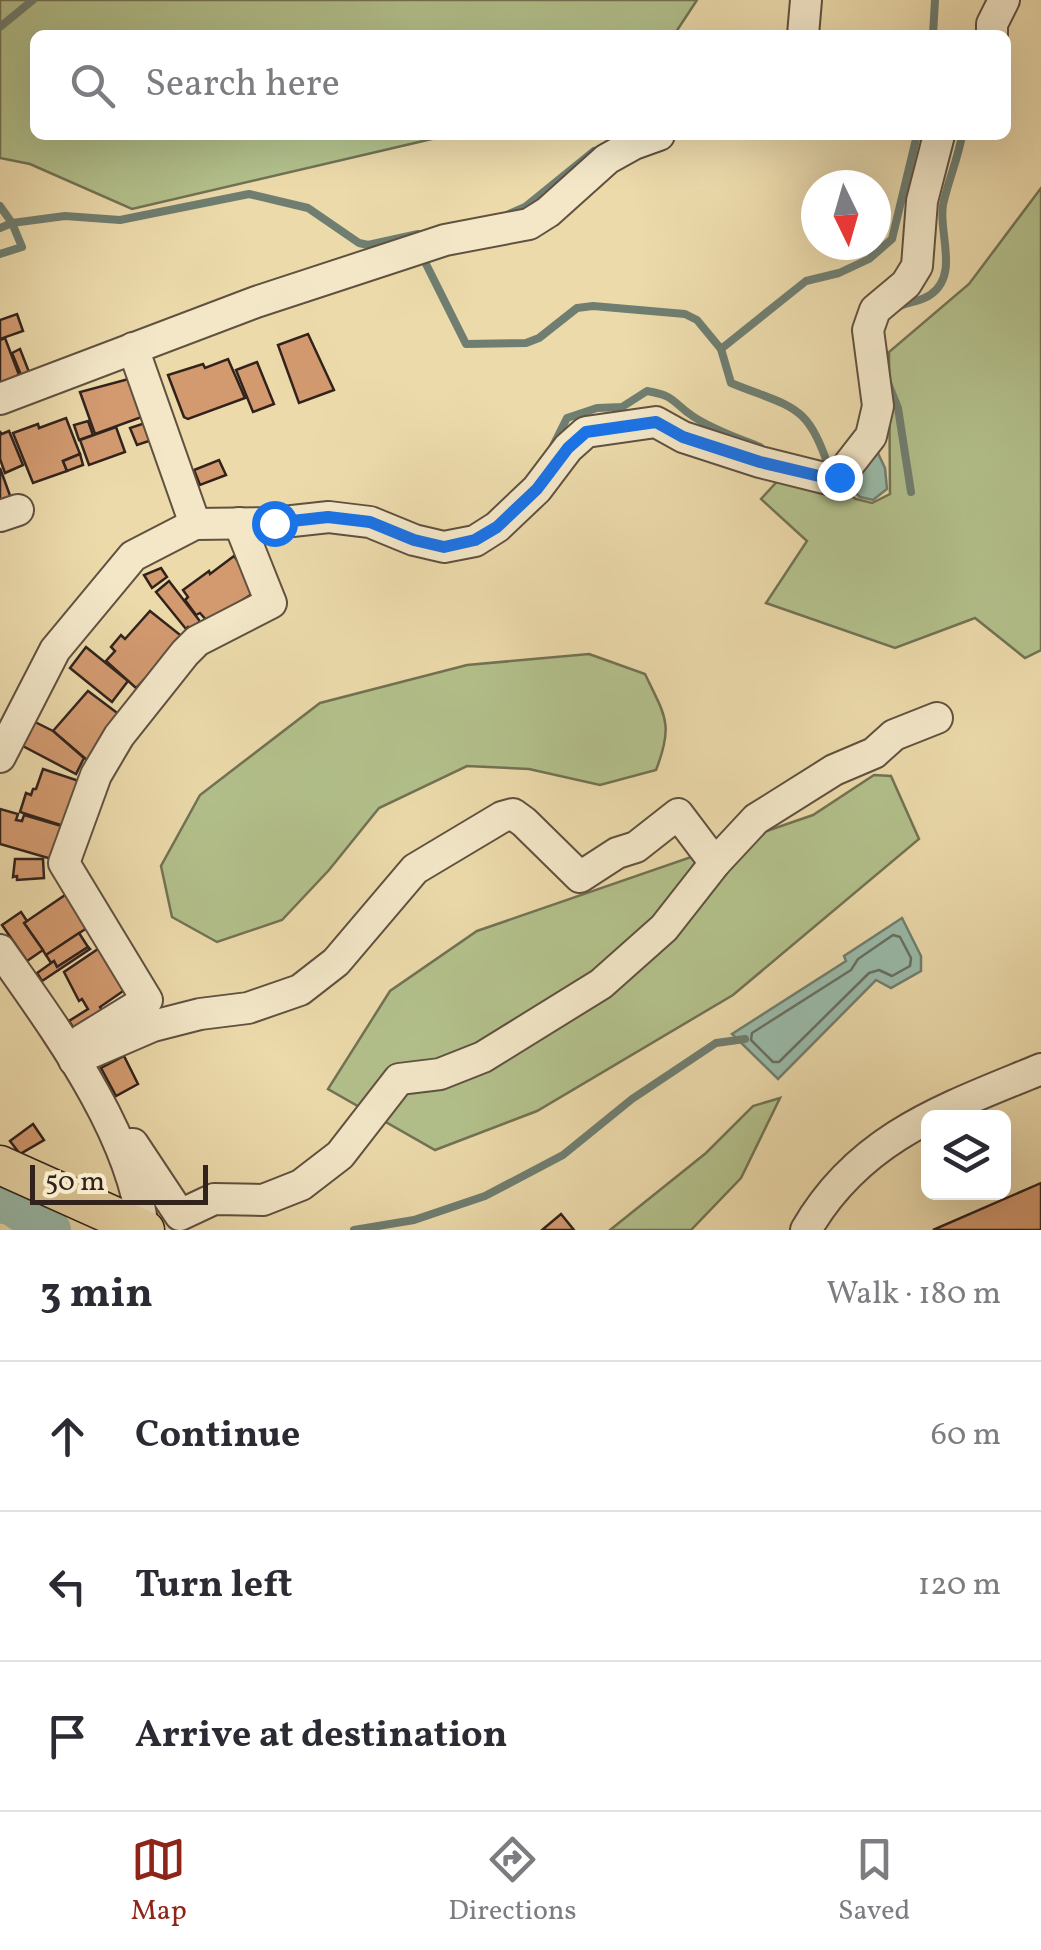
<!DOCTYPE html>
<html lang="en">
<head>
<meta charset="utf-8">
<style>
	body { margin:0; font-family:Vollkorn,serif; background:#f7f7f7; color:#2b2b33 }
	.controls { position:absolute; right:30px; bottom:30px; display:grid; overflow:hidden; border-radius:15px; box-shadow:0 10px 40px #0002 }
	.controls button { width:90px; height:90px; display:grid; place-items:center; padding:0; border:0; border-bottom:2px solid #e1e1e2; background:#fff; color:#2b2b33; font:50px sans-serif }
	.compass { position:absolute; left:801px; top:170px; width:90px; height:90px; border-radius:50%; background:#fff; box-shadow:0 10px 40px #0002; rotate:175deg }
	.scale { position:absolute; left:30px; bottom:25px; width:178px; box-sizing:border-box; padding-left:10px; border:5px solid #31231c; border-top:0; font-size:28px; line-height:35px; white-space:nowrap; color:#31231c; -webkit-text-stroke:8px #f3e7c8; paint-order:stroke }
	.stop { position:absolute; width:30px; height:30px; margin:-22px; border:8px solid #1a73e8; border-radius:50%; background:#fff }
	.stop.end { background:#1a73e8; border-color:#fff; box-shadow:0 2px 10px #0008 }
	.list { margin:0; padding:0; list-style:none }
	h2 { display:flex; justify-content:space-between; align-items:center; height:130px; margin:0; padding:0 40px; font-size:42px }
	h2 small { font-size:32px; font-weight:400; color:#7c7c81 }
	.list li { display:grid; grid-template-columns:65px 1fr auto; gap:30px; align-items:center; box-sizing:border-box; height:150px; padding:0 40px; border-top:2px solid #e1e1e2 }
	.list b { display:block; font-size:38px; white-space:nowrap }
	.list em { font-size:32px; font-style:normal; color:#7c7c81 }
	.icon { flex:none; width:55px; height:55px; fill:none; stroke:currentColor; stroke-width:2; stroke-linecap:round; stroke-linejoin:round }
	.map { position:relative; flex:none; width:1041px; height:1230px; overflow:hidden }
	.search { position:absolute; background:#fff; box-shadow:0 10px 40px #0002; left:30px; right:30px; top:30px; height:110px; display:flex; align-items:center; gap:25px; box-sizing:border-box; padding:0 35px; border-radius:15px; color:#7c7c81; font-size:38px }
	.sheet { height:580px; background:#fff }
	nav { display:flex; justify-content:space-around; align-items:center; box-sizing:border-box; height:140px; border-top:2px solid #e1e1e2; background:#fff; font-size:28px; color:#7c7c81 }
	nav a { display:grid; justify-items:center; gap:5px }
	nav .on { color:#8f2418 }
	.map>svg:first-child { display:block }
	.green { fill:#b3c18c; stroke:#727254; stroke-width:2.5 }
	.water { fill:#9ba; stroke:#6f7e71; stroke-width:2.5 }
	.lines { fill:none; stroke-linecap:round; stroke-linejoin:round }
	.shore { stroke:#656f63; stroke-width:2.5 }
	.stream { stroke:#6f7e71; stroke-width:8 }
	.river { stroke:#9ba; stroke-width:42 }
	.building { fill:#d39a70; stroke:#31231c; stroke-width:2.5 }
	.minor-casing { stroke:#605140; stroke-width:34 }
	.major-casing { stroke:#31231c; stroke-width:41 }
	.minor { stroke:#f3e7c8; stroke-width:30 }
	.major { stroke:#ecdaab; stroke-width:38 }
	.route { stroke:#1a73e8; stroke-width:12 }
</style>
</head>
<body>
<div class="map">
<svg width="1041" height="1230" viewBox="0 0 1041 1230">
	<rect width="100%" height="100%" fill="#ecdaab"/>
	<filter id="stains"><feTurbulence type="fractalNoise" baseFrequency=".002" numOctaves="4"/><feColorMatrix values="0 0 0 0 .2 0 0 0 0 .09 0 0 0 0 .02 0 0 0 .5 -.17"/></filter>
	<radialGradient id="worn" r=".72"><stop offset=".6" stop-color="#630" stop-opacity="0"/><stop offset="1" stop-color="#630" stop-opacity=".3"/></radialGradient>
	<!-- green -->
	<g class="green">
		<path d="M0,0H697L674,35H35V135H449L132,209L30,164L0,158Z"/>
		<path d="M1041,188V650L1025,658L975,618L895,648L766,603L807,541L761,499L784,474L832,484L856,499L872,503L890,494L889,352L969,284Z"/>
		<path d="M589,654L645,674C665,716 674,724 656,770L600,785L529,769L467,766L379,808L329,870L282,920L217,942L172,917L161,866L200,795L320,703L467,665Z"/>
		<path d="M874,775L891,776L919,839L733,995L537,1111L435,1150L328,1089L390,991L477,931L813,815Z"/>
		<path d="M780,1098L741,1178L691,1230H610L706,1153L753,1106Z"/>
	</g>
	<!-- water -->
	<g class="water">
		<path d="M876,449L885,468L887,489L873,500L860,497L849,487Z"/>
		<path d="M902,918L921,956V971L891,988L876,980L778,1079L732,1034L846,961L844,956Z"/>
	</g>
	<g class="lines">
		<!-- shore -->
		<path class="shore" d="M893,935L900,937L911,958L910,966L892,976L879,970L869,973L779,1062H773L751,1040L752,1033L851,970L858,959Z"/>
		<!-- stream -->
		<g class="stream">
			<path d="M0,27L33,0"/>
			<path d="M933,35L935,0"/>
			<path d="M0,206L12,223L0,228"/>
			<path d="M509,214L525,207L594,151"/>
			<path d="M0,254L22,247L12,223L65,216L120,220L249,194L308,208L359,243L368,245L418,234"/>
			<path d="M419,258L424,260L466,344L526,343L539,338L577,308L593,306L685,314L697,320L721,349L806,281L839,273L869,259L892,239L917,135"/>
			<path d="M900,306C909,302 922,301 930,295C960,275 938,232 943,205C948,181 958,159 962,135"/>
			<path d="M721,349L731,383C795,409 807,402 830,471"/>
			<path d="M888,383L898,408L911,492"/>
			<path d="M553,446L567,418L597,408L622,407L647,391C677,396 672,403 694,417C714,430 738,438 760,447"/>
			<path d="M354,1230L414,1220L485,1196L563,1155L632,1099L716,1043L745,1039"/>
		</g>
		<!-- river -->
		<path class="river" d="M0,1202L13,1205L50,1230"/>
	</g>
	<!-- building -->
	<g class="building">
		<path d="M17,314L23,331L0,339V320Z"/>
		<path d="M308,334L334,390L299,403L278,345Z"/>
		<path d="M5,338L19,375L0,383V340Z"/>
		<path d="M20,349L29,372L21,375L12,353Z"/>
		<path d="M228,359L245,398L188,419L184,417L168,375L203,364L205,368Z"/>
		<path d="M257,362L274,404L253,412L236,370Z"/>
		<path d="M136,377L150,414L95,434L80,392Z"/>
		<path d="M66,418L80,454L63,461L67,471L33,483L13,433L38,424L39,428Z"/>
		<path d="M88,421L93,435L79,440L74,425Z"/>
		<path d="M151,421L158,438L137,445L130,428Z"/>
		<path d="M116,427L125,452L89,465L80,440Z"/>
		<path d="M0,432L2,434L9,431L23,465L5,473L0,459Z"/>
		<path d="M80,454L83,465L67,471L63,461Z"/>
		<path d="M219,460L226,475L200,485L194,470Z"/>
		<path d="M0,468L12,501L0,505Z"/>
		<path d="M246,553L260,589L208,622L200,613L196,615L185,600L188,597L183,590L209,571L210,574L234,556L237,560Z"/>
		<path d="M161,568L167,577L152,588L144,575Z"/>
		<path d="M169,581L199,620L200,626L192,632L188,627L186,629L156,592Z"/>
		<path d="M150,611L184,638L136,688L106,661L115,651L111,647L121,635L125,639Z"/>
		<path d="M86,647L128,681L112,702L70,668Z"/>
		<path d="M88,691L120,715L108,736L87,760L53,731Z"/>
		<path d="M31,720L53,731L84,758L76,774L19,744Z"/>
		<path d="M43,769L85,783L70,828L20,812L26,793L31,795L33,789H36Z"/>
		<path d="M0,809L18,814L16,820L22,821L24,815L65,827L55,860L0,844Z"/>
		<path d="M15,859H43L44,878L17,880V876L13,877Z"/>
		<path d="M68,893L90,926L46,955L24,923Z"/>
		<path d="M21,912L27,921L24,923L43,950L27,961L2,925Z"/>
		<path d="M79,933L88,947L57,967L54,961L51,963L46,955Z"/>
		<path d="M88,947L90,949L42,981L37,973L54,961L57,967Z"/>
		<path d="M101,947L129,987L100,1007L106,1016L78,1035L69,1021L88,1009L82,999L79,1001L64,972Z"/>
		<path d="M124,1056L138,1084L116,1096L101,1068Z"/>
		<path d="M33,1124L44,1140L20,1154L10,1141Z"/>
		<path d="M1041,1183V1230H933Z"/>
		<path d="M561,1214L574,1230H542Z"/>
	</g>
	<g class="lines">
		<!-- minor casing -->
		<g class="minor-casing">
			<g id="minor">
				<path d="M803,35L806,0"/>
				<path d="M992,35V24L1004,0"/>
				<path d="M133,348L195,524"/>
				<path d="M0,399L256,302L445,240L529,224L548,212L607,159L634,144L659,135"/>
				<path d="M0,516L18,510"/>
				<path d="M0,757L55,650L133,556L195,524L274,523L329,517L370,522L414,540L444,547L475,541L497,527L537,489L568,448L586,432L656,422L683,437L760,462L836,481L871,436L878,406L868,330L875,310L906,284L917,266L922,201L939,135"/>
				<path d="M0,950C56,1030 132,1131 143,1229"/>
				<path d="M82,1040L147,1000L64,863L96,775L119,736L185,653L197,641L271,603L239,523"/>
				<path d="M74,1060L153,1026L200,1014L248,1008L300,990L336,962L415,869L502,817L513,814L524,822L580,877L617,853L636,847L678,814L715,863"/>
				<path d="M120,1145L133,1144L180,1215L214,1199L263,1200L301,1185L340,1155L399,1079L440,1074L483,1057L601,984L664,928L715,863L756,819L834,770L874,753L894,735L937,718"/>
				<path d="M806,1230C860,1136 947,1108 1041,1069"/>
			</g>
		</g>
		<!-- major casing -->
		<g class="major-casing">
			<path id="major" d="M0,1165L145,1230"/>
		</g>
		<!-- minor -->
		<use href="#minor" class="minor"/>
		<!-- major -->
		<use href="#major" class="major"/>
	</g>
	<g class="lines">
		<!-- route -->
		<path class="route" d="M274,523L328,517L370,522L414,540L444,547L475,540L497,527L537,489L568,448L586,432L656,422L683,437L760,462L836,480L839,477"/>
	</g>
	<rect width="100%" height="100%" filter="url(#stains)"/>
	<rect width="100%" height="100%" fill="url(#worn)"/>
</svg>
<div class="controls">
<button><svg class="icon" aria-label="layers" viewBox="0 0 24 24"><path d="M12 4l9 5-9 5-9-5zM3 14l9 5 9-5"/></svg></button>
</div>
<svg class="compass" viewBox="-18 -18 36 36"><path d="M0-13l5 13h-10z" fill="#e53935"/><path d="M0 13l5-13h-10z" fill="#7c7c81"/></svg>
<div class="scale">50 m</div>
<div class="stop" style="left:274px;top:523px"></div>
<div class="stop end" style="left:839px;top:477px"></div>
<div class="search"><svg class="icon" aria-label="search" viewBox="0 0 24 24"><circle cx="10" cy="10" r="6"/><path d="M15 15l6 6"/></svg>Search here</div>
</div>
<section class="sheet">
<h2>3 min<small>Walk · 180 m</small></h2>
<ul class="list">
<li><svg class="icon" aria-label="ahead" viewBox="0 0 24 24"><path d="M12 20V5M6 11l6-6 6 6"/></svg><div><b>Continue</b></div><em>60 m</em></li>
<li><svg class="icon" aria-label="left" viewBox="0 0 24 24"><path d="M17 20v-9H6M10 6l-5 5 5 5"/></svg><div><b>Turn left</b></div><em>120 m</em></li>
<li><svg class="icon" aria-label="arrive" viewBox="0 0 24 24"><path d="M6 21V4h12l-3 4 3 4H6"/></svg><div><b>Arrive at destination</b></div></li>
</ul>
</section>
<nav>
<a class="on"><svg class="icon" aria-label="map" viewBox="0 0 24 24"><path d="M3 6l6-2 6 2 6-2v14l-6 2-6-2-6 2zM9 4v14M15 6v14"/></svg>Map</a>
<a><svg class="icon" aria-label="directions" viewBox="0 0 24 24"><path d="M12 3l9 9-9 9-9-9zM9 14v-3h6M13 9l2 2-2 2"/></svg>Directions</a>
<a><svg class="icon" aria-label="saved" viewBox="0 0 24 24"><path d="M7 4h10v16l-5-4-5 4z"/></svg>Saved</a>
</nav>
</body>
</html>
